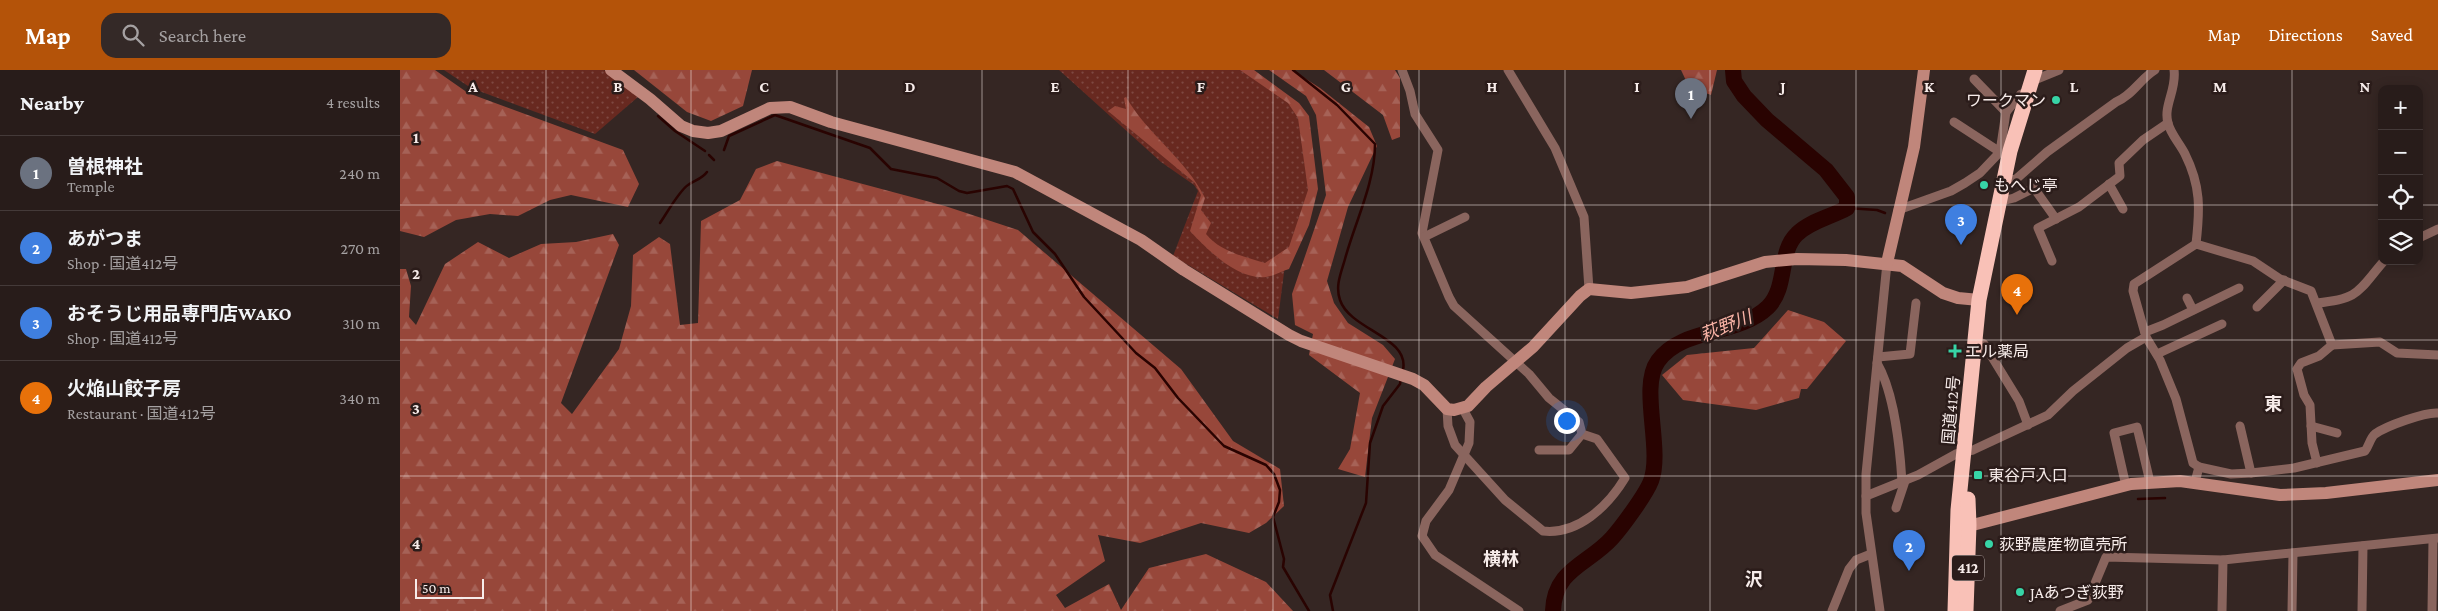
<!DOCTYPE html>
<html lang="en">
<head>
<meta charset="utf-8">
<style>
	body { margin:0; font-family:"Crimson Pro","Noto Sans JP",serif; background:#342927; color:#f1f3f6 }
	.controls { position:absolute; right:15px; top:15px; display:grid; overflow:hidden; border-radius:10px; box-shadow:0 2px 12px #0003 }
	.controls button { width:45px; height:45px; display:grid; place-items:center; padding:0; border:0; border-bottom:1px solid #443a39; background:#281c1a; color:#f1f3f6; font:25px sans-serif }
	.scale { position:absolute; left:15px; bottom:12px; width:69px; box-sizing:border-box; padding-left:5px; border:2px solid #f7ecea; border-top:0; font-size:14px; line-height:18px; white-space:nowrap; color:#f7ecea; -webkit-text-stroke:4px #2b1c1a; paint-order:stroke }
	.you { position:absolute; left:1166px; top:350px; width:18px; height:18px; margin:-12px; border:4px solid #fff; border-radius:50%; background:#1a73e8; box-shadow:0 0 0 8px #1a73e833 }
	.badge { display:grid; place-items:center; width:32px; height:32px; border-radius:50%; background:#b45309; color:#fff; font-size:16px; font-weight:700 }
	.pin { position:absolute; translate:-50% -41px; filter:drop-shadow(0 1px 2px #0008) }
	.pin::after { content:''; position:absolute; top:26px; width:18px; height:15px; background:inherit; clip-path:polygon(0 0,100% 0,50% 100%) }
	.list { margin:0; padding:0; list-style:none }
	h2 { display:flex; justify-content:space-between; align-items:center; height:65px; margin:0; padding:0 20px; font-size:21px }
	h2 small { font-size:16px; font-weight:400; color:#a5a1a2 }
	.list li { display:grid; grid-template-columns:32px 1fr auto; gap:15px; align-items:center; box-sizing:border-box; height:75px; padding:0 20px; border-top:1px solid #443a39 }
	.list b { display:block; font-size:19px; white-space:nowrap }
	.list p { margin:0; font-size:16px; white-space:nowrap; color:#a5a1a2 }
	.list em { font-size:16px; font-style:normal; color:#a5a1a2 }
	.icon { flex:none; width:28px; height:28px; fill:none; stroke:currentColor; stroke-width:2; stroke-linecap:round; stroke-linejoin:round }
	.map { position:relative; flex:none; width:2038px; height:541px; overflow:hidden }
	header { display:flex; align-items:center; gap:30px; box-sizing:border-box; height:70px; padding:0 25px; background:#b45309; color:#fff }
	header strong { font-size:24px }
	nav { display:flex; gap:28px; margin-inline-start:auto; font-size:18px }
	.search { width:350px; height:45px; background:#342927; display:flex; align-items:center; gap:12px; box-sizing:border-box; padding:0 18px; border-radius:15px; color:#a5a1a2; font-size:19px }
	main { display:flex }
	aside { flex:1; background:#281c1a }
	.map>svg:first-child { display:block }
	.grass { fill:url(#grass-dots) }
	.forest { fill:url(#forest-firs) }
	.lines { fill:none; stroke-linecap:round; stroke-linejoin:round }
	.stream { stroke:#290301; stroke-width:2.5 }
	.river { stroke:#290301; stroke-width:16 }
	.street { stroke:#8a655e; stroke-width:9 }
	.secondary { stroke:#c0867b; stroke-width:12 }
	.highway { stroke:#f9c1b7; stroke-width:15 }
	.grid { fill:none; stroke:#f7ecea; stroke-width:1; stroke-opacity:0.55 }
	.poi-dot { fill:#37d4a6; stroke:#2b1c1a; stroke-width:2 }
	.labels { text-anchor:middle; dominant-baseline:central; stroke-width:5; stroke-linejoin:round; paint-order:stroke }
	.shield { fill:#2b1c1a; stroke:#baaeac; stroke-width:1 }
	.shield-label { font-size:15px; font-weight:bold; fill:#f7ecea }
	.poi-label { font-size:16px; fill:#f7ecea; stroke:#2b1c1a; text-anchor:start }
	.street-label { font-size:16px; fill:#f7ecea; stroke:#2b1c1a }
	.water-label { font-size:18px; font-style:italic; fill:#f9b3a6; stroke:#2b1c1a }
	.neighbourhood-label { font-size:18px; font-weight:bold; fill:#f7ecea; stroke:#2b1c1a }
	.grid-label { font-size:16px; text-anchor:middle; font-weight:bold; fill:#f7ecea; stroke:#2b1c1a; stroke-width:5; stroke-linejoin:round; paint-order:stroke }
</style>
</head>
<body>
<header>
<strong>Map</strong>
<div class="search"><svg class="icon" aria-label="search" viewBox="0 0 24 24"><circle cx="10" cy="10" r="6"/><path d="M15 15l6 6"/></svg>Search here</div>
<nav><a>Map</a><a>Directions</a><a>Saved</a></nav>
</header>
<main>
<aside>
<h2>Nearby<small>4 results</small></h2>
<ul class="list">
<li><span class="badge" style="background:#6b7280">1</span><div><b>曽根神社</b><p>Temple</p></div><em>240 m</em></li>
<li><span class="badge" style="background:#3f7fe0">2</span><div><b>あがつま</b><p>Shop · 国道412号</p></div><em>270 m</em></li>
<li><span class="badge" style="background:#3f7fe0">3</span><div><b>おそうじ用品専門店WAKO</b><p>Shop · 国道412号</p></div><em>310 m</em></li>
<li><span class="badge" style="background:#e8710a">4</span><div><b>火焔山餃子房</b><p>Restaurant · 国道412号</p></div><em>340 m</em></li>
</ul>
</aside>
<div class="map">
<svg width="2038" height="541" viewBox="0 0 2038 541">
	<defs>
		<pattern id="grass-dots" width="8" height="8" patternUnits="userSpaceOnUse" patternTransform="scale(1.25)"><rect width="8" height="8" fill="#682920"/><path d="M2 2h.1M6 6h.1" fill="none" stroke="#7e4841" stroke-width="1.8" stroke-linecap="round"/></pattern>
		<pattern id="forest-firs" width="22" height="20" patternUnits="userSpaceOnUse" patternTransform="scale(1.25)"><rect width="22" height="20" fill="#97473a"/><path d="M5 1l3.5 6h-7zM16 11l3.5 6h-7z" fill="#a66257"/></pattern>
	</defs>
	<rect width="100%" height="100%" fill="#352623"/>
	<!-- grass -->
	<g class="grass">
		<path d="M44,0H204L238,27L195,64L71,18Z"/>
		<path d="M659,0H849L891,30L904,46L914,117L885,195L878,249L773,186L798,121L794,115L761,92Z"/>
	</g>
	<!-- forest -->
	<g class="forest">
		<path d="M0,0H35L68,23L223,80L239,114L228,137L171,125L150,130L118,146L90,144L56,150L24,167L0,161Z"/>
		<path d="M234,0H352L343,36L311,51L287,42Z"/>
		<path d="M840,0H854L899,33L909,46L918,119L909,155L889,199C882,201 874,206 866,207C837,210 808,180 790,161L801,125L795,113L708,41L715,36L726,39L724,28L726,27C747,64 786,89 805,128L801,140L811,153L806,164C819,181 845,187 865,193L889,177L908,120L898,48L888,33Z"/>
		<path d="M869,0H892L920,18L969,57L977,76L948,137L927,211L934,233L948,253L983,275L995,289L972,348L965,407L938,399L950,379L960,323L909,285L913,264L895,255L892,224L926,125L916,45L906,26Z"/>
		<path d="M924,0H995L1000,8V67L992,70L983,45Z"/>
		<path d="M1281,0H1317L1311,25L1289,17Z"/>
		<path d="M377,91L545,136L618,160L781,299L833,371L880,399L884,436L866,453L849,463L801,453L740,473L698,465L705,491L656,525L665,538L709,514L721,540L749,498L806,484L866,512L893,541H0V199H6L11,216L9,247L16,255L45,194L78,172L109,188L141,174L176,172L213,164L219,175L161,333L172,344L219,279L231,236L233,185L259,167L270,174L280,255L298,253L301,151L340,130L356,99Z"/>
		<path d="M1388,240L1424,252L1446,271L1407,319H1401L1399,328L1356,340L1283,330L1262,305L1287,285L1354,278Z"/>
	</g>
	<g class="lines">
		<!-- stream -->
		<g class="stream">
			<path d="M893,0L937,35L975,74C975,113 955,152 945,189C941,203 935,216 940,230C950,260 1010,267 1003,300"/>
			<path d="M258,46L275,61L305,81"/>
			<path d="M324,80L329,66L375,45L470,78L491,99L537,108L559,121L567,123L607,116L613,119L633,162L655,184L684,227L736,283L755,298L778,328L824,376L866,395L874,404L880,420L879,432L873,447L884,489L883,497L909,541"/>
			<path d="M309,85L314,90"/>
			<path d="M1447,138L1477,140L1485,143"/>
			<path d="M260,153C267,143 279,121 288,115C295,110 302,109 307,102"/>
			<path d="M1738,429L1765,428"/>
			<path d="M933,541L930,525L966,433L970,373L983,336L1000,314L1001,308"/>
		</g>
		<!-- river -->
		<path class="river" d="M1153,541C1154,499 1189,494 1212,468C1222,457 1246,424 1251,411C1263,379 1239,317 1258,291C1282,257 1338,266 1368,237C1388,217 1378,182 1397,164C1410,151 1431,147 1447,138V127L1426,100L1367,50L1344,26L1334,11L1333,0"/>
		<!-- street -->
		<g class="street">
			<path d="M1002,0L1010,21L1015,44L1038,80L1022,163L1049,227L1054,236L1129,304L1149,328L1179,352L1182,364L1197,369L1225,408C1208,436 1178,465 1143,461L1105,430L1055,375L1048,356L1047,339"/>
			<path d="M1108,0L1155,78L1184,147L1189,219"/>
			<path d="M1774,0C1777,19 1763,36 1768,53C1770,63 1780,74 1785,84C1801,116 1800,139 1796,174"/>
			<path d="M1574,9L1606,42L1621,24L1628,25"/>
			<path d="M1632,11L1659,0"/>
			<path d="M1554,52L1600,82L1606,42"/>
			<path d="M1603,108L1615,110L1647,82L1716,32C1733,25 1740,9 1755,0"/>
			<path d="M1709,114L1723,139"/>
			<path d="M1598,132L1614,128L1634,118L1656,149"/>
			<path d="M1498,140L1551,121L1565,113L1580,103L1600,82L1610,81"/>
			<path d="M1024,167L1065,147"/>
			<path d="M2019,168L2038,159"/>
			<path d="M1652,191L1638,158L1679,137L1720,106L1719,93L1743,70L1768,53"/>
			<path d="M1787,228L1793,240"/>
			<path d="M1917,233C1960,229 1958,221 1984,191"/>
			<path d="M1857,237L1884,210"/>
			<path d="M1745,262L1763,255L1839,218"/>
			<path d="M1746,267L1760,290L1776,329L1793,393L1799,397L1795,412"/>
			<path d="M1574,270L1584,274L1619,331L1628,355"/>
			<path d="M1757,284L1822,254"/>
			<path d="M1478,287L1510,284L1516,233"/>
			<path d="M1477,293C1494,322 1500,378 1502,412"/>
			<path d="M1063,339L1070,352L1069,373L1049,420L1026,451L1022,466L1035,485L1119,541"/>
			<path d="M1840,356L1851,403"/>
			<path d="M1911,356L1937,363"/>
			<path d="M1139,380H1169L1182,364"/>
			<path d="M1917,393L1912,373L1910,335L1904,325L1897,299L1901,293L1919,286L1932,275"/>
			<path d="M1799,397L1831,404L1851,403L1894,398L1965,381C1969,376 1970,368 1975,364C1986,356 2025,342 2038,343"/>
			<path d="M1726,416L1714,363L1737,357L1750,412"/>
			<path d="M1466,426L1518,405L1556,384L1573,380L1648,345L1673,321L1727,278L1746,267L1733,221L1734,214L1796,174L1853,191L1880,209L1911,221L1932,275L1980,272L1997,283L2038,285"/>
			<path d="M1496,438L1505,411"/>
			<path d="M1432,541L1449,499L1456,490L1471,484"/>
			<path d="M1480,541L1466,443V404L1487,193"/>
			<path d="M1660,541L1688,530L1706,487L1823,490L2038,468"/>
			<path d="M1822,541L1823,490"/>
			<path d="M1892,541L1893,483"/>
			<path d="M1962,541L1963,476"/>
			<path d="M2032,541L2033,469"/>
		</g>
		<!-- secondary -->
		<g class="secondary">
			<path d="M211,0L250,29L281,56L293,61L308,63L321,61L370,38L390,37L431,52L615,102L741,170L784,200L889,265L901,271L1013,309L1024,315L1047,339L1054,340L1068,336L1086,317L1133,277L1180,226L1189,219L1231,223L1287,217L1365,192L1397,189L1446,190L1502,196L1543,223L1558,228L1579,230"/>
			<path d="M1487,193L1514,77L1524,0"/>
			<path d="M1561,458L1731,414L1780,411L1880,425L1926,423L2038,410"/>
		</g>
		<!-- highway -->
		<g class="highway">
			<path d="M1555,541L1558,440L1579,230L1610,81L1635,0"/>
			<path d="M1566,541L1569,455L1568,429"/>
		</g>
	</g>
	<!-- grid -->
	<path class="grid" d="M146,0V541M291,0V541M437,0V541M582,0V541M728,0V541M873,0V541M1019,0V541M1165,0V541M1310,0V541M1456,0V541M1601,0V541M1747,0V541M1892,0V541M0,135H1982M2019,135H2038M0,270H2038M0,406H2038"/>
	<!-- markers -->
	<g class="poi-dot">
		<circle cx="1656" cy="30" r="5"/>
		<circle cx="1584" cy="115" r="5"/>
		<path d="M1552.5 273.5h5v5h5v5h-5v5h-5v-5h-5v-5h5z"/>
		<rect x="1573" y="400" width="10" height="10" rx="2.5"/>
		<circle cx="1589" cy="474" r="5"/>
		<circle cx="1620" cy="522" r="5"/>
	</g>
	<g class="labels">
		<!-- shield labels -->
		<rect class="shield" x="1552" y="485.5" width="32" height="25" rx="4"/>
		<g class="shield-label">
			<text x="1568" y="498">412</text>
		</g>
		<!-- poi labels -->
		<g class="poi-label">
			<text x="1646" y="30" text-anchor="end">ワークマン</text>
			<text x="1594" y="115">もへじ亭</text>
			<text x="1565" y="281">エル薬局</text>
			<text x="1588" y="405">東谷戸入口</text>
			<text x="1599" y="474">荻野農産物直売所</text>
			<text x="1630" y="522">JAあつぎ荻野</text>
		</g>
		<!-- street labels -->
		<g class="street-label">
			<text transform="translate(1551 340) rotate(-85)">国道412号</text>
		</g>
		<!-- water labels -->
		<g class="water-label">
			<text transform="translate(1326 256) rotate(-22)">萩野川</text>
		</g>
		<!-- neighbourhood labels -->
		<g class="neighbourhood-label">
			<text x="1873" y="334">東</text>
			<text x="1101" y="489">横林</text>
			<text x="1354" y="510">沢</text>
		</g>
	</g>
	<g class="grid-label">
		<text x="73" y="22">A</text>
		<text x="218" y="22">B</text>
		<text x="364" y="22">C</text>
		<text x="510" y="22">D</text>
		<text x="655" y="22">E</text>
		<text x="801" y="22">F</text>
		<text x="946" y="22">G</text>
		<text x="1092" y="22">H</text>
		<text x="1237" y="22">I</text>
		<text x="1383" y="22">J</text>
		<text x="1529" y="22">K</text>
		<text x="1674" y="22">L</text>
		<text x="1820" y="22">M</text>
		<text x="1965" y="22">N</text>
		<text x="16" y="73">1</text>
		<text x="16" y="209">2</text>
		<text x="16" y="344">3</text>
		<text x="16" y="479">4</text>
	</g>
</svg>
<div class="controls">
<button>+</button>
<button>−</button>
<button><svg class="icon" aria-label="locate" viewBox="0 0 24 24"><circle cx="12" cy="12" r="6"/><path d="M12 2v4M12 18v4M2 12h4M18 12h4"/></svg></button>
<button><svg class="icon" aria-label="layers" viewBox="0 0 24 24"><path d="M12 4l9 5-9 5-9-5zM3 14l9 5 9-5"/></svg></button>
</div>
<div class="scale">50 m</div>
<div class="you"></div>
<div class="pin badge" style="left:1291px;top:49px;background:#6b7280">1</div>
<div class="pin badge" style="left:1509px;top:501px;background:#3f7fe0">2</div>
<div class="pin badge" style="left:1561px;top:175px;background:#3f7fe0">3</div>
<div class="pin badge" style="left:1617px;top:245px;background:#e8710a">4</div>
</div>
</main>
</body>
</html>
